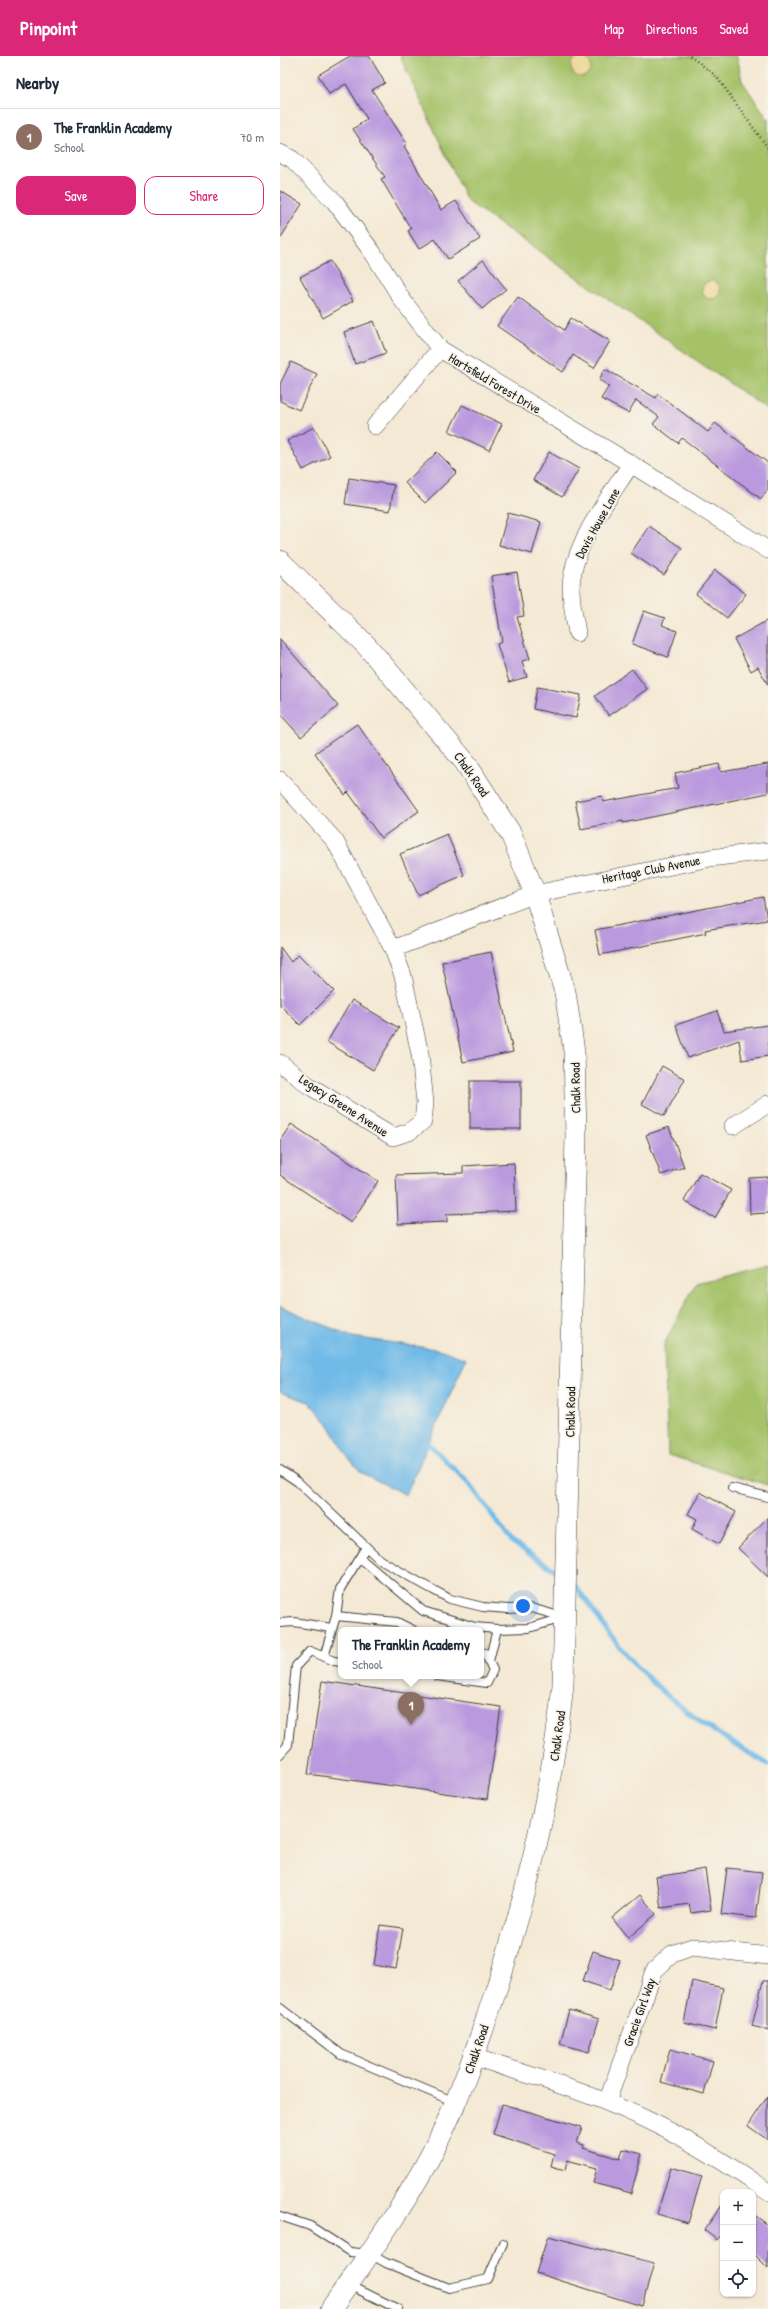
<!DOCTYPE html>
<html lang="en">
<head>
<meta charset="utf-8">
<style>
	body { margin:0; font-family:"Patrick Hand",sans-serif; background:#f2f2f3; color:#1f2937 }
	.controls { position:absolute; right:12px; bottom:12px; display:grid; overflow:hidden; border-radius:8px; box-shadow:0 1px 3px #0004 }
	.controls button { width:36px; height:36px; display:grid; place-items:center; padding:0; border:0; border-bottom:1px solid #e0e1e3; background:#fff; color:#1f2937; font:20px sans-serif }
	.you { position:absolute; left:243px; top:1550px; width:14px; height:14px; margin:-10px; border:3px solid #fff; border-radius:50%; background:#1a73e8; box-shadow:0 0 0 6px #1a73e833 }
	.badge { display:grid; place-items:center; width:26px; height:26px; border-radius:50%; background:#db2777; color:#fff; font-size:13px; font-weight:700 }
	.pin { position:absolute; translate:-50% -33px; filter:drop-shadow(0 1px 2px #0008) }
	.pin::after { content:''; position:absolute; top:21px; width:14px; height:12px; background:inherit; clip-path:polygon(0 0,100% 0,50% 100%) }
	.popup { position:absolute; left:58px; top:1571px; width:146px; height:52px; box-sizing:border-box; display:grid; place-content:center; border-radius:8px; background:#fff; filter:drop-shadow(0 1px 3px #0005); font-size:13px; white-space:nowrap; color:#747a83 }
	.popup b { font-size:15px; color:#1f2937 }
	.popup::after { content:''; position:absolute; left:50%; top:100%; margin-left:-8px; border:8px solid transparent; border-top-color:#fff }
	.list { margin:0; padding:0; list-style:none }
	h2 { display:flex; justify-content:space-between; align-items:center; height:52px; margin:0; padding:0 16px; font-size:17px }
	h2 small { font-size:13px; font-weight:400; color:#747a83 }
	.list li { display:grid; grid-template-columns:26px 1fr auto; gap:12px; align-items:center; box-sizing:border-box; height:56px; padding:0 16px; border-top:1px solid #e0e1e3 }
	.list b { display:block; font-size:15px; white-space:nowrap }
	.list p { margin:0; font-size:13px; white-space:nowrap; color:#747a83 }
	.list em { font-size:13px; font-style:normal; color:#747a83 }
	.actions { display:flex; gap:8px; padding:12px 16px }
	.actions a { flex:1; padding:9px 0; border:1px solid #db2777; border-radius:12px; text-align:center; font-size:14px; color:#db2777 }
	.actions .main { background:#db2777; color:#fff }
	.icon { flex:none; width:22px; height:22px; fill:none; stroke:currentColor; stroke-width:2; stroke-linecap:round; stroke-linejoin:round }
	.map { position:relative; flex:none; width:488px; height:2253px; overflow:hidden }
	header { display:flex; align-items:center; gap:24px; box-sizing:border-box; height:56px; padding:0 20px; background:#db2777; color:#fff }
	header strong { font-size:19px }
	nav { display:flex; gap:22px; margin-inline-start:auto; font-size:14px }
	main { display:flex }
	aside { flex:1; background:#fff }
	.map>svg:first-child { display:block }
	.green { fill:#a6c269; stroke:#616f42 }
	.sand { fill:#eeda9e; stroke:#857b5d }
	.water { fill:#6fbae8; stroke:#466b82 }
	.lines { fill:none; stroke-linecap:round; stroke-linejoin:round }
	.stream { stroke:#6fbae8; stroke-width:5 }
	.building { fill:#ba99de }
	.service-casing { stroke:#3c3b38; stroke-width:10 }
	.minor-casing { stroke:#3c3b38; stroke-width:18 }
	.tertiary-casing { stroke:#3c3b38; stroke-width:22 }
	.path { stroke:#3c3b38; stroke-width:2.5; stroke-dasharray:1 3; stroke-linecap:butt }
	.service { stroke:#fff; stroke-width:8 }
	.minor { stroke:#fff; stroke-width:17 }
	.tertiary { stroke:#fff; stroke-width:21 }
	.labels { text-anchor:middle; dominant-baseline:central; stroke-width:3.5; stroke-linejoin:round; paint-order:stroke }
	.street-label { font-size:13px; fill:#1c1c1c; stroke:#f7f3e8 }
</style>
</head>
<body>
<header>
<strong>Pinpoint</strong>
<nav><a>Map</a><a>Directions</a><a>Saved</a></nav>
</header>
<main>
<aside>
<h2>Nearby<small></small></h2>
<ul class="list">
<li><span class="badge" style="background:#8d6e63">1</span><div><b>The Franklin Academy</b><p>School</p></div><em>70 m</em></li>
</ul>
<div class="actions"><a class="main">Save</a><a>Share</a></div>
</aside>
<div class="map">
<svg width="488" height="2253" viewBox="0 0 488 2253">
	<rect width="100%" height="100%" fill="#f7f3e8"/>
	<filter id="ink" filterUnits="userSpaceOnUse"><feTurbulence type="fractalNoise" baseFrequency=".025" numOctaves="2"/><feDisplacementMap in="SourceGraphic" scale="8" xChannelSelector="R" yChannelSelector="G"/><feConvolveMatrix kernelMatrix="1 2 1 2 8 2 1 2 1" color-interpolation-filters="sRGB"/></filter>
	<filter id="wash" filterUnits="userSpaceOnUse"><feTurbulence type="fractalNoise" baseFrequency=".012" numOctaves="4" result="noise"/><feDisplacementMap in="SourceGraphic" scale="16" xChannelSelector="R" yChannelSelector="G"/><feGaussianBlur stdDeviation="0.9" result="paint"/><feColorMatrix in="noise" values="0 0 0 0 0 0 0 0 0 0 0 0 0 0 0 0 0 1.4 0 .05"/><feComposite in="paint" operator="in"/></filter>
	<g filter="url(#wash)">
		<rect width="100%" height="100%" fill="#f4e9d4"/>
		<!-- green -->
		<g class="green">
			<path d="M120,0H457L462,25L488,63V354L187,145Z"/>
			<path d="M488,1209V1429L388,1399L384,1288L416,1227Z"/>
		</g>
		<!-- sand -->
		<g class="sand">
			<circle cx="301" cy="11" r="10"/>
			<circle cx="431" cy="234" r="9"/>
		</g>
		<!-- water -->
		<path class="water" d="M0,1250L72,1281L162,1294L186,1303L126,1439L82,1417L67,1400L49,1369L29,1346L0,1336Z"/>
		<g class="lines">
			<!-- stream -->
			<g class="stream">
				<path d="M144,1383L191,1430L232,1486L281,1518"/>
				<path d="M292,1526C309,1546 322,1569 339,1590C379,1640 432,1676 488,1708"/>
			</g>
		</g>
		<g id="blocks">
			<!-- building -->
			<g class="building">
				<path d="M70,0H89L105,27L92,34L127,88L124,90L161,154L176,145L200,183L168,203L155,183L139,193L128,175L131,173L101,123L105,121L73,73L87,63L66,28L49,38L38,19Z"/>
				<path d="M0,135L22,148L0,183Z"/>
				<path d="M203,204L226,233L202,253L178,225Z"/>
				<path d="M50,205L73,245L43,262L20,221Z"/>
				<path d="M238,241L284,274L291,262L330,285L314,312L293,299L283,316L217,270Z"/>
				<path d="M94,265L106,297L75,308L64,276Z"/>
				<path d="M11,306L37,318L19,354L0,345V328Z"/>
				<path d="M325,313L376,342L378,338L428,376L435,367L488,407V433L481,443L402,382L398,387L373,368L379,361L356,344L348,357L321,343L329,330L319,324Z"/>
				<path d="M182,349L222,368L209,394L169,375Z"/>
				<path d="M34,371L50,400L23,414L7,385Z"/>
				<path d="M157,396L177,416L145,447L125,427Z"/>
				<path d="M269,396L299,413L282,441L253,424Z"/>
				<path d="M69,422L114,429L110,455L65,448Z"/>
				<path d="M228,457L261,466L252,498L219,489Z"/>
				<path d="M369,470L402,492L384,519L351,497Z"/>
				<path d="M435,514L466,538L447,562L416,538Z"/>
				<path d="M237,516L244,560L237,561L250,603L242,605L247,621L229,626L217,588L222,586L211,520Z"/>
				<path d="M364,555L385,562L382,569L397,575L388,601L352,588Z"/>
				<path d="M488,564V629L478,611L471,615L454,583Z"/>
				<path d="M0,583L58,650L21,681L0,658Z"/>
				<path d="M352,613L367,633L329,660L315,640Z"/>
				<path d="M257,631L301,639L296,662L253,653Z"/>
				<path d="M77,668L139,755L101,782L68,736L65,739L35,697Z"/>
				<path d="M439,708L441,716L488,708V737L343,767V765L301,773L295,745L322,740L323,746L398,732L395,717Z"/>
				<path d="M167,778L184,819L138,839L120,798Z"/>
				<path d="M483,841L487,864L425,874L426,877L320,899L315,874Z"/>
				<path d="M0,891L11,906L18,899L54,935L20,969L0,949Z"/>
				<path d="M211,896L233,996L183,1006L162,906Z"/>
				<path d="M72,944L119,972L93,1014L47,986Z"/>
				<path d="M437,955L444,975L488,969V1000L462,1004L459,984L408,1002L396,969Z"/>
				<path d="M382,1010L405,1023L384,1060L362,1048Z"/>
				<rect x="190" y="1025" width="51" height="48"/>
				<path d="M11,1068L98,1125L71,1167L0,1119V1085Z"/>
				<path d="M389,1071L404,1111L381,1119L366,1079Z"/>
				<path d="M234,1107L236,1155L167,1158V1166L118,1168L116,1119L183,1117V1110Z"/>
				<path d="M420,1117L451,1134L435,1162L404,1145Z"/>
				<path d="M488,1121V1157L470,1158L469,1122Z"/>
				<path d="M420,1436L456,1456L439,1488L412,1473L417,1463L408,1458Z"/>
				<path d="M488,1461V1521L458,1492Z"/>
				<path d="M42,1625L221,1651L207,1743L28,1718Z"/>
				<path d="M447,1812L482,1816L476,1862L441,1858Z"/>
				<path d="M425,1813L431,1854L411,1857L409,1848L381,1852L376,1821Z"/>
				<path d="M360,1839L376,1858L348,1882L332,1862Z"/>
				<path d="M100,1869L123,1872L116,1913L94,1909Z"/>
				<path d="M313,1895L340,1904L330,1934L303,1925Z"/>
				<path d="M412,1925L443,1932L435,1974L404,1967Z"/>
				<path d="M483,1925H488V1974L472,1970Z"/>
				<path d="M289,1954L319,1963L309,1996L280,1988Z"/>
				<path d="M390,1993L433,2005L424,2038L381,2026Z"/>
				<path d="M488,2040V2084L468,2070Z"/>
				<path d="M222,2048L302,2071L297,2087L304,2089L303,2092L340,2103L343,2093L362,2098L351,2137L313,2127L317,2112L287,2104L285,2114L271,2110L274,2098L213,2078Z"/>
				<path d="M391,2111L422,2120L408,2167L377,2158Z"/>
				<path d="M443,2148V2176L437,2184L424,2174Z"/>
				<path d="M473,2158L488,2169V2212L473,2197Z"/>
				<path d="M268,2180L374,2207L362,2250L256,2217Z"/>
			</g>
		</g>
	</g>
	<g filter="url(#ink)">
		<use href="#blocks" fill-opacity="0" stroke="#3c3b38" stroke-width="1"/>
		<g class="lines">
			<!-- service casing -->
			<g class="service-casing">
				<g id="service">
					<path d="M0,1414L18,1426L100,1504L146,1530L170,1543L203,1551L228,1553L251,1552L283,1561"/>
					<path d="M452,1432L488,1441"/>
					<path d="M80,1502L143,1555L195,1571L217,1573L249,1572L283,1562"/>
					<path d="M56,1560L117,1566L133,1574"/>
					<path d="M0,1567L14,1566L51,1572"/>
					<path d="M44,1601L56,1560L60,1533L86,1491"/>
					<path d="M209,1605L217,1573"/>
					<path d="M157,1620L207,1627L213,1614L205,1597L201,1596"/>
					<path d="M0,1698L8,1689L16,1610L30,1595L54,1605L61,1606"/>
					<path d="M0,1952L61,1998L175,2046"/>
					<path d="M0,2160L30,2170L70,2196L90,2198L106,2207L169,2232L208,2223L223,2187"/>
					<path d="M69,2229L118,2253"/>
				</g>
			</g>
			<!-- minor casing -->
			<g class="minor-casing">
				<g id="minor">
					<path d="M0,97L12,103L55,146L93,197L123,245L160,293L351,408L488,494"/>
					<path d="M95,370L160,293"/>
					<path d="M297,577C294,558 288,535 293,516C300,479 331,439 351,408"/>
					<path d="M0,724L55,785L113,893L123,920L140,998L145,1047L143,1065L129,1076L113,1081L28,1029L0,1007"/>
					<path d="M113,893L255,838L430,802L488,795"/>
					<path d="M453,1070L488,1048"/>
					<path d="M194,2001C238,2016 283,2028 326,2046C384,2068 437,2100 488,2136"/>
					<path d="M327,2046L374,1915L392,1898L412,1891L488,1900"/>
				</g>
			</g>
			<!-- tertiary casing -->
			<g class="tertiary-casing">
				<path id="tertiary" d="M0,505L86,589L185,706L231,778L255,838L285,936L294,995L296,1080L283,1629C271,1740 247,1843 211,1949C196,1995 180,2041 158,2085C129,2144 89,2198 51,2253"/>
			</g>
			<!-- path -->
			<path class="path" d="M410,0L436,20L488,92"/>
			<!-- service -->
			<use href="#service" class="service"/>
			<!-- minor -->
			<use href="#minor" class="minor"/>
			<!-- tertiary -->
			<use href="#tertiary" class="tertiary"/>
		</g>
	</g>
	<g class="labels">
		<!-- street labels -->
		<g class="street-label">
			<text transform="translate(215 327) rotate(31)">Hartsfield Forest Drive</text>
			<text transform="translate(317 467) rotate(-61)">Davis House Lane</text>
			<text transform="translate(192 718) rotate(55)">Chalk Road</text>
			<text transform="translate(371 813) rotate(-11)">Heritage Club Avenue</text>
			<text transform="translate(295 1032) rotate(-91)">Chalk Road</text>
			<text transform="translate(64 1049) rotate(33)">Legacy Greene Avenue</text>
			<text transform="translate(290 1356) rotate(-89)">Chalk Road</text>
			<text transform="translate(277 1680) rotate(-82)">Chalk Road</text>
			<text transform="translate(359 1956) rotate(-70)">Gracie Girl Way</text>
			<text transform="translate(196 1993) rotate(-71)">Chalk Road</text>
		</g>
	</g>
</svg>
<div class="controls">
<button>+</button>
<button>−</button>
<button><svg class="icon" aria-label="locate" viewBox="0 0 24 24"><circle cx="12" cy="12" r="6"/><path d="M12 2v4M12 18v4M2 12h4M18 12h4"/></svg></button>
</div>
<div class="you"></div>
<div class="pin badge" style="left:131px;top:1669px;background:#8d6e63">1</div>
<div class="popup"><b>The Franklin Academy</b>School</div>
</div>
</main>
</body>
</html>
